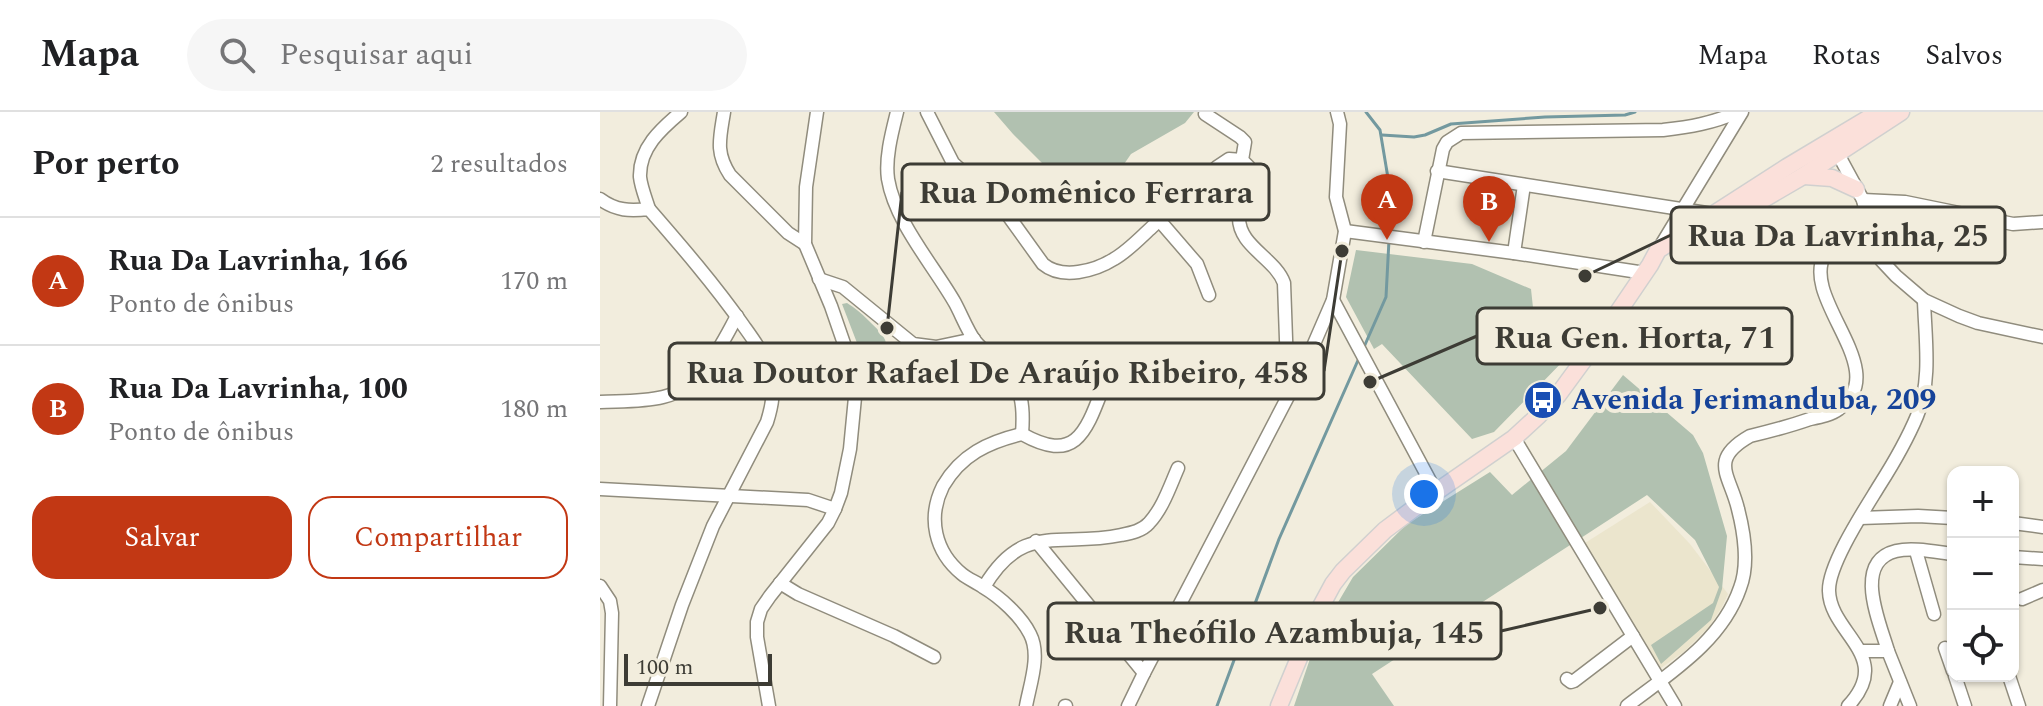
<!DOCTYPE html>
<html lang="pt">
<head>
<meta charset="utf-8">
<style>
	body { margin:0; font-family:Spectral,serif; background:#f6f6f6; color:#202124 }
	.controls { position:absolute; right:24px; bottom:24px; display:grid; overflow:hidden; border-radius:16px; box-shadow:0 2px 6px #0004 }
	.controls button { width:72px; height:72px; display:grid; place-items:center; padding:0; border:0; border-bottom:2px solid #e0e0e0; background:#fff; color:#202124; font:40px sans-serif }
	.scale { position:absolute; left:24px; bottom:20px; width:148px; box-sizing:border-box; padding-left:8px; border:4px solid #3d3c35; border-top:0; font-size:22px; line-height:28px; white-space:nowrap; color:#3d3c35; -webkit-text-stroke:6px #f2eddd; paint-order:stroke }
	.you { position:absolute; left:824px; top:382px; width:28px; height:28px; margin:-20px; border:6px solid #fff; border-radius:50%; background:#1a73e8; box-shadow:0 0 0 12px #1a73e833 }
	.badge { display:grid; place-items:center; width:52px; height:52px; border-radius:50%; background:#c23814; color:#fff; font-size:26px; font-weight:700 }
	.pin { position:absolute; translate:-50% -66px; filter:drop-shadow(0 2px 4px #0008) }
	.pin::after { content:''; position:absolute; top:42px; width:28px; height:24px; background:inherit; clip-path:polygon(0 0,100% 0,50% 100%) }
	.list { margin:0; padding:0; list-style:none }
	h2 { display:flex; justify-content:space-between; align-items:center; height:104px; margin:0; padding:0 32px; font-size:34px }
	h2 small { font-size:26px; font-weight:400; color:#757577 }
	.list li { display:grid; grid-template-columns:52px 1fr auto; gap:24px; align-items:center; box-sizing:border-box; height:128px; padding:0 32px; border-top:2px solid #e0e0e0 }
	.list b { display:block; font-size:30px; white-space:nowrap }
	.list p { margin:0; font-size:26px; white-space:nowrap; color:#757577 }
	.list em { font-size:26px; font-style:normal; color:#757577 }
	.actions { display:flex; gap:16px; padding:24px 32px }
	.actions a { flex:1; padding:18px 0; border:2px solid #c23814; border-radius:24px; text-align:center; font-size:28px; color:#c23814 }
	.actions .main { background:#c23814; color:#fff }
	.icon { flex:none; width:44px; height:44px; fill:none; stroke:currentColor; stroke-width:2; stroke-linecap:round; stroke-linejoin:round }
	.map { position:relative; flex:none; width:1443px; height:594px; overflow:hidden }
	header { display:flex; align-items:center; gap:48px; box-sizing:border-box; height:112px; padding:0 40px; background:#fff; border-bottom:2px solid #e0e0e0 }
	header strong { font-size:38px }
	nav { display:flex; gap:44px; margin-inline-start:auto; font-size:28px }
	.search { width:560px; height:72px; background:#f6f6f6; display:flex; align-items:center; gap:20px; box-sizing:border-box; padding:0 28px; border-radius:44px; color:#757577; font-size:30px }
	main { display:flex }
	aside { flex:1; background:#fff }
	.map>svg:first-child { display:block }
	.built { fill:#ebe5cd }
	.green { fill:#b1c1b0 }
	.lines { fill:none; stroke-linecap:round; stroke-linejoin:round }
	.stream { stroke:#73999f; stroke-width:3 }
	.minor-casing { stroke:#908c7d; stroke-width:15 }
	.major-casing { stroke:#d0d0cf; stroke-width:19 }
	.minor { stroke:#fff; stroke-width:12 }
	.major { stroke:#fbe0da; stroke-width:16 }
	.labels { text-anchor:middle; dominant-baseline:central; stroke-width:8; stroke-linejoin:round; paint-order:stroke }
	.transit-label { font-size:30px; font-weight:bold; fill:#164399; stroke:#f2eddd; text-anchor:start }
	.leader { fill:none; stroke:#3d3c35; stroke-width:3 }
	.callout-dot { fill:#3d3c35; stroke:#f2eddd; stroke-width:3 }
	.callout { fill:#f2eddd; stroke:#3d3c35; stroke-width:3 }
	.callout-label { font-size:32px; text-anchor:middle; font-weight:bold; fill:#3d3c35 }
</style>
</head>
<body>
<header>
<strong>Mapa</strong>
<div class="search"><svg class="icon" aria-label="search" viewBox="0 0 24 24"><circle cx="10" cy="10" r="6"/><path d="M15 15l6 6"/></svg>Pesquisar aqui</div>
<nav><a>Mapa</a><a>Rotas</a><a>Salvos</a></nav>
</header>
<main>
<aside>
<h2>Por perto<small>2 resultados</small></h2>
<ul class="list">
<li><span class="badge">A</span><div><b>Rua Da Lavrinha, 166</b><p>Ponto de ônibus</p></div><em>170 m</em></li>
<li><span class="badge">B</span><div><b>Rua Da Lavrinha, 100</b><p>Ponto de ônibus</p></div><em>180 m</em></li>
</ul>
<div class="actions"><a class="main">Salvar</a><a>Compartilhar</a></div>
</aside>
<div class="map">
<svg width="1443" height="594" viewBox="0 0 1443 594">
	<rect width="100%" height="100%" fill="#f2eddd"/>
	<!-- built -->
	<path class="built" d="M1050,390L1090,432L1128,482L1122,495L1109,515L1085,539L1061,556L985,431Z"/>
	<!-- green -->
	<g class="green">
		<path d="M394,0H594L585,11L531,42L520,58L526,82L505,88L497,106L413,22Z"/>
		<path d="M756,138L872,152L931,177L934,205L971,241L894,320L872,327L782,232L774,237L746,185Z"/>
		<path d="M247,191C255,196 261,201 268,208C286,225 298,237 268,251L264,249L242,192Z"/>
		<path d="M1023,263L1093,323L1103,341L1127,424L1122,477L1111,508L1061,552L1051,533L1113,491L1119,475L1095,428L1047,383L772,562L794,594H694L717,526L753,465L807,412L890,360L912,383L966,339Z"/>
	</g>
	<g class="lines">
		<!-- stream -->
		<g class="stream">
			<path d="M766,0L780,18L791,84L789,120"/>
			<path d="M782,23L814,25L825,23L851,12L945,5L1025,3L1035,0"/>
			<path d="M764,235L786,185L789,128"/>
			<path d="M617,594L679,427L759,246"/>
		</g>
		<!-- minor casing -->
		<g class="minor-casing">
			<g id="minor">
				<path d="M124,0C120,26 115,40 130,63L188,121L205,132"/>
				<path d="M297,0C292,20 285,46 288,67C295,110 334,154 355,191C362,204 367,218 375,229C383,239 394,246 402,255C423,274 424,296 422,322"/>
				<path d="M327,0L353,51L402,95L443,152C462,168 495,159 514,147C528,139 540,126 552,115C574,95 595,75 617,55L629,47L642,48"/>
				<path d="M605,2L640,25L645,30L642,48L649,55C648,72 639,88 639,105C638,134 675,146 684,171L688,283"/>
				<path d="M1238,42L1263,88L1274,135L1281,148L1296,164L1324,188L1359,204L1378,211L1443,225"/>
				<path d="M837,59L1113,102"/>
				<path d="M0,87C16,99 30,99 49,97C82,135 114,172 143,213C153,227 166,244 170,262C175,279 172,294 167,310L113,414L82,493L48,594"/>
				<path d="M1263,88L1305,90L1413,112L1443,110"/>
				<path d="M49,97C46,87 41,75 40,65C39,36 61,17 81,0"/>
				<path d="M559,108L597,152L609,183"/>
				<path d="M745,119L914,141L1045,161"/>
				<path d="M824,130L843,37L847,30L861,21L1063,18C1090,15 1113,11 1138,0"/>
				<path d="M1060,135L1142,0"/>
				<path d="M914,141L924,73"/>
				<path d="M219,167L243,175L313,232L336,235L374,227"/>
				<path d="M733,188L836,380"/>
				<path d="M256,275L313,232"/>
				<path d="M0,290C21,289 43,290 63,285C102,276 120,235 137,204"/>
				<path d="M914,326L1075,594"/>
				<path d="M0,377L208,388L235,397"/>
				<path d="M1260,406L1318,404L1353,406"/>
				<path d="M1413,411L1443,415"/>
				<path d="M436,429L544,561"/>
				<path d="M1316,439L1334,502"/>
				<path d="M1413,445L1443,447"/>
				<path d="M180,471L198,482L294,524L334,545"/>
				<path d="M0,474L10,489L12,501L10,594"/>
				<path d="M384,475C423,409 459,436 521,423C531,421 542,419 549,411C563,396 570,374 578,356"/>
				<path d="M1422,487L1443,478"/>
				<path d="M1345,536L1353,559"/>
				<path d="M1261,539H1288L1310,594"/>
				<path d="M1288,539C1280,511 1252,450 1296,439C1313,435 1336,440 1353,442"/>
				<path d="M1355,564L1365,594"/>
				<path d="M1409,564L1419,594"/>
				<path d="M967,567L971,570L974,569L1033,524"/>
				<path d="M169,594L157,525V510L161,497L170,484L228,411L235,397L241,381L250,337L256,275L250,249L231,194L205,132L206,75L217,0"/>
				<path d="M426,594C430,572 441,543 430,522C421,504 400,485 383,475C376,470 368,467 362,462C335,440 327,406 343,374C361,343 388,330 422,322C474,351 485,323 502,278"/>
				<path d="M465,594H466"/>
				<path d="M528,594L544,561L707,248L733,188L745,119L736,85L740,12L737,0"/>
				<path d="M1027,594C1070,561 1122,529 1140,476C1149,453 1144,420 1138,397C1130,363 1108,348 1150,324C1171,319 1190,314 1210,307C1220,305 1231,303 1239,297C1294,258 1199,187 1225,142C1234,127 1254,117 1268,107"/>
				<path d="M1248,594C1295,544 1230,522 1229,479C1228,453 1265,397 1279,374C1293,352 1307,328 1317,304C1332,269 1325,225 1324,188"/>
				<path d="M1290,594L1300,570"/>
			</g>
		</g>
		<!-- major casing -->
		<g class="major-casing">
			<g id="major">
				<path d="M1204,64L1232,66L1256,77"/>
				<path d="M1085,133L1203,64L1301,0"/>
				<path d="M679,594L719,498L733,472L743,459L785,418L836,380L914,326L939,303L958,283L1010,212L1050,153L1058,138L1187,55L1279,0"/>
			</g>
		</g>
		<!-- minor -->
		<use href="#minor" class="minor"/>
		<!-- major -->
		<use href="#major" class="major"/>
	</g>
	<!-- icons -->
	<defs>
		<g id="bus-disc" transform="scale(2)"><circle r="9.5" fill="#1a4fb4" stroke="#f2eddd"/><path d="M-5-6H5V4H4V6H2V4H-2V6H-4V4H-5ZM-3.5-4V0h7V-4ZM-3.5 1.2v1.5H-2V1.2ZM2 1.2v1.5H3.5V1.2Z" fill="#fff"/></g>
	</defs>
	<g fill-rule="evenodd">
		<use href="#bus-disc" x="943" y="288"/>
	</g>
	<g class="labels">
		<!-- transit labels -->
		<g class="transit-label">
			<text x="971" y="288">Avenida Jerimanduba, 209</text>
		</g>
	</g>
	<!-- callouts -->
	<path class="leader" d="M287 216L302 80M985 164L1071 123M770 270L877 224M742 139L724 259M1000 496L901 519"/>
	<g class="callout-dot">
		<circle cx="287" cy="216" r="8"/>
		<circle cx="985" cy="164" r="8"/>
		<circle cx="770" cy="270" r="8"/>
		<circle cx="742" cy="139" r="8"/>
		<circle cx="1000" cy="496" r="8"/>
	</g>
	<g class="callout">
		<rect x="302" y="52" width="367" height="56" rx="8"/>
		<rect x="1071" y="95" width="334" height="56" rx="8"/>
		<rect x="877" y="196" width="315" height="56" rx="8"/>
		<rect x="69" y="231" width="655" height="56" rx="8"/>
		<rect x="448" y="491" width="453" height="56" rx="8"/>
	</g>
	<g class="callout-label">
		<text x="486" y="91">Rua Domênico Ferrara</text>
		<text x="1238" y="134">Rua Da Lavrinha, 25</text>
		<text x="1035" y="236">Rua Gen. Horta, 71</text>
		<text x="397" y="271">Rua Doutor Rafael De Araújo Ribeiro, 458</text>
		<text x="674" y="531">Rua Theófilo Azambuja, 145</text>
	</g>
</svg>
<div class="controls">
<button>+</button>
<button>−</button>
<button><svg class="icon" aria-label="locate" viewBox="0 0 24 24"><circle cx="12" cy="12" r="6"/><path d="M12 2v4M12 18v4M2 12h4M18 12h4"/></svg></button>
</div>
<div class="scale">100 m</div>
<div class="you"></div>
<div class="pin badge" style="left:787px;top:128px">A</div>
<div class="pin badge" style="left:889px;top:130px">B</div>
</div>
</main>
</body>
</html>
